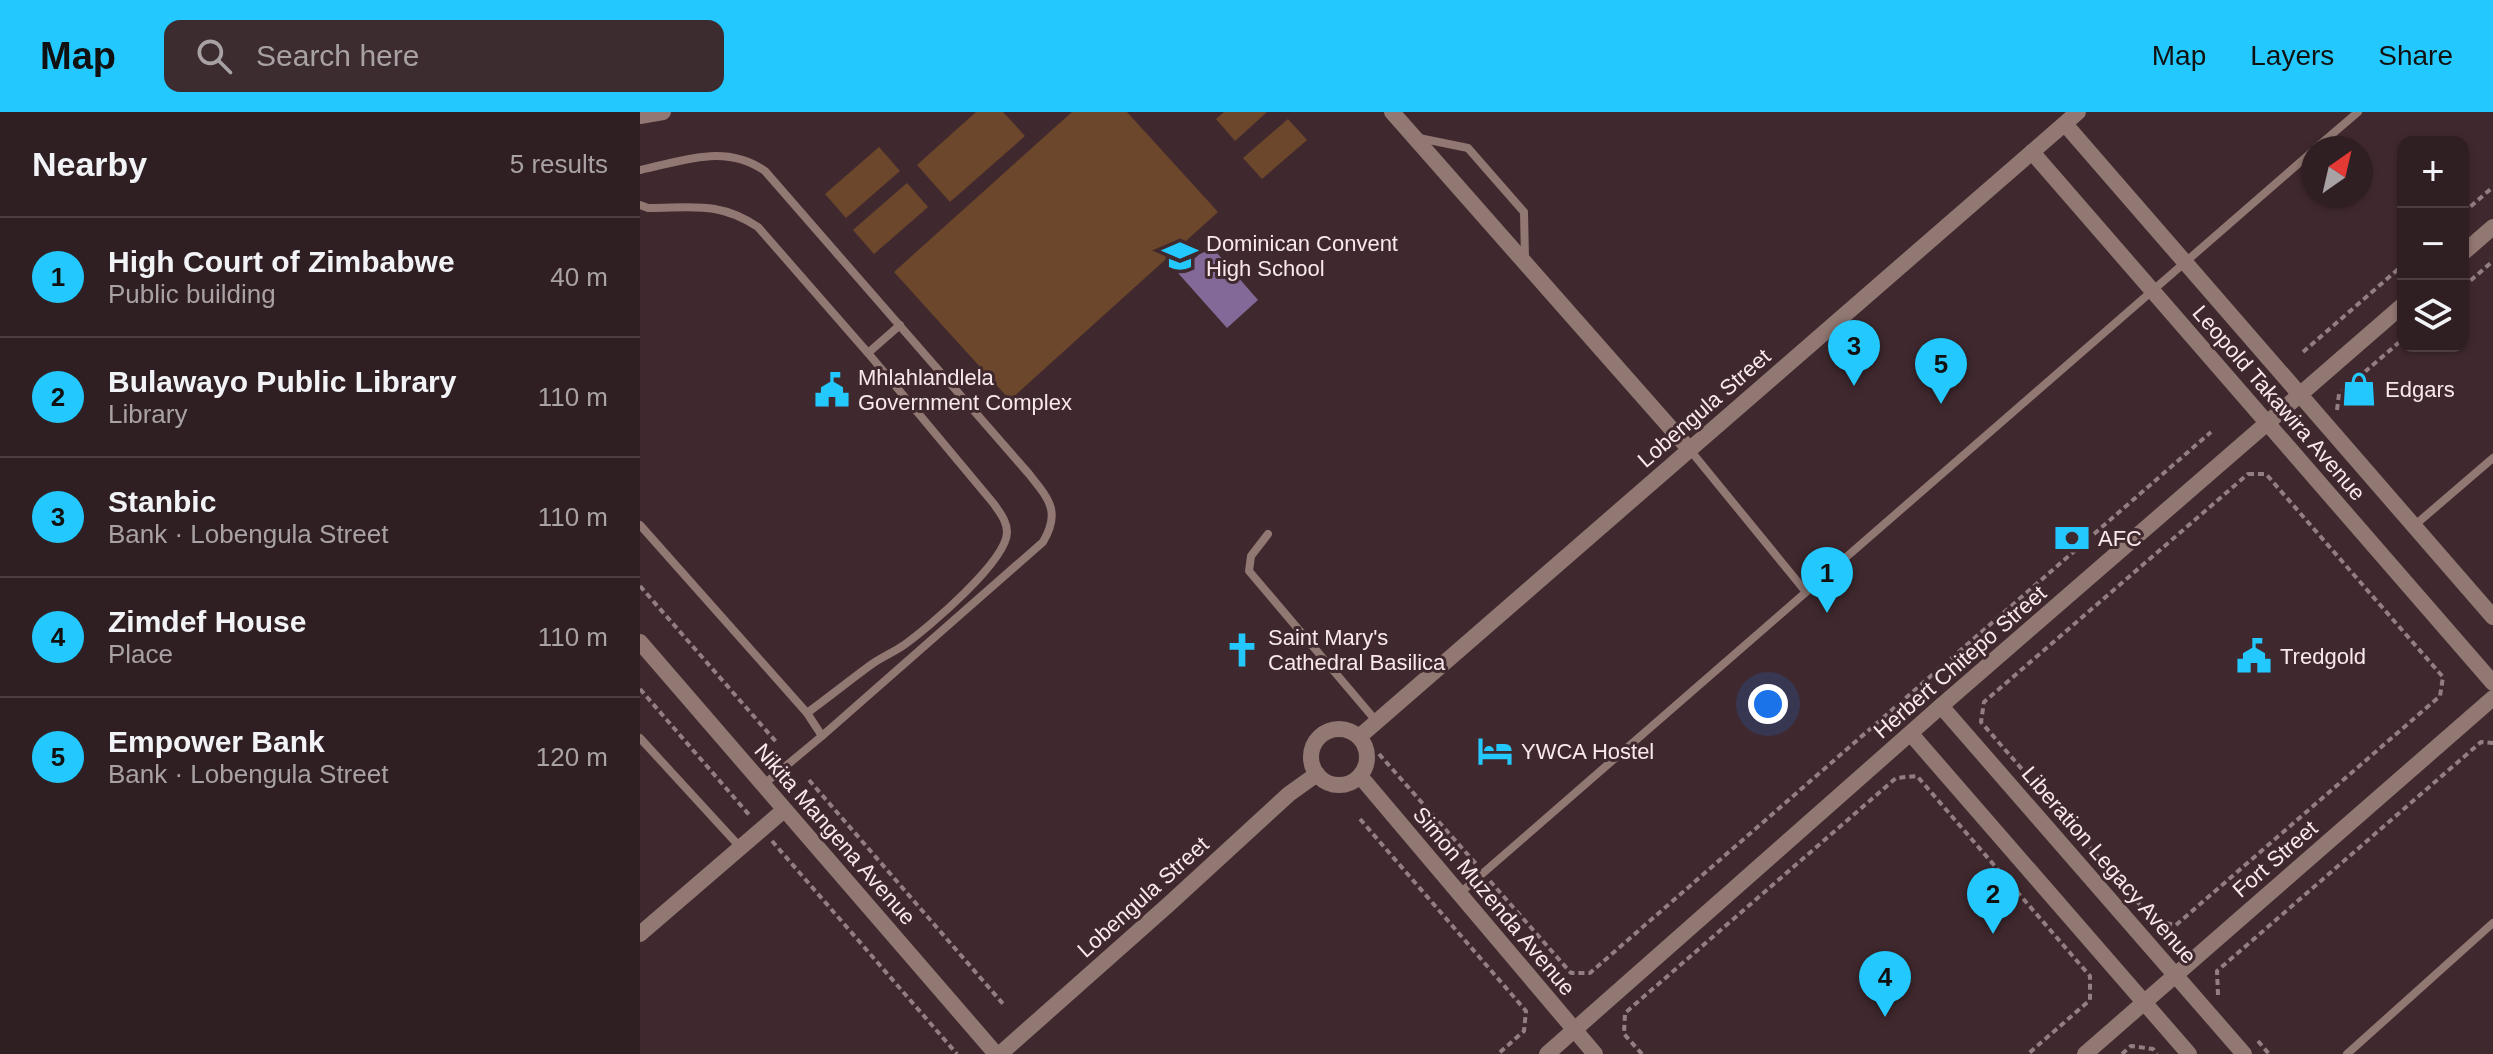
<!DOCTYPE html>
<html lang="en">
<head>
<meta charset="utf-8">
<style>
	body { margin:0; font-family:Helvetica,sans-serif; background:#3c2c2f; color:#f1f3f6 }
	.controls { position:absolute; right:24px; top:24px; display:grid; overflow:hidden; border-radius:16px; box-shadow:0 2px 6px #0004 }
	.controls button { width:72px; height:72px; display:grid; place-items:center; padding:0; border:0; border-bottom:2px solid #4b3d40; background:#301f22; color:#f1f3f6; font:40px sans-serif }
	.compass { position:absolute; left:1661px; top:24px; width:72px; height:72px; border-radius:50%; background:#301f22; box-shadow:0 2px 6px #0004; rotate:34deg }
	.you { position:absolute; left:1128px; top:592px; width:28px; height:28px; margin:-20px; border:6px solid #fff; border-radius:50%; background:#1a73e8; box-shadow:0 0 0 12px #1a73e833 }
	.badge { display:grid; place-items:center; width:52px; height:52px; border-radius:50%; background:#23c9fe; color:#111; font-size:26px; font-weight:700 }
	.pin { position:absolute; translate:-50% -66px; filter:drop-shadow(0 2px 4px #0008) }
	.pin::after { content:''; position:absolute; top:42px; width:28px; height:24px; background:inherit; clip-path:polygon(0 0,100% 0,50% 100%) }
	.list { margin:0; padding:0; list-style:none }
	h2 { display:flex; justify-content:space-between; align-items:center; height:104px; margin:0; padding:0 32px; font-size:34px }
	h2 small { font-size:26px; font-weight:400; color:#a8a2a5 }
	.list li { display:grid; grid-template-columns:52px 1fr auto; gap:24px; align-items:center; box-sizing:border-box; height:120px; padding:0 32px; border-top:2px solid #4b3d40 }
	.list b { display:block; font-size:30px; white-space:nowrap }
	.list p { margin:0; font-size:26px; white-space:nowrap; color:#a8a2a5 }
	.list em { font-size:26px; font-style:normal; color:#a8a2a5 }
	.icon { flex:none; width:44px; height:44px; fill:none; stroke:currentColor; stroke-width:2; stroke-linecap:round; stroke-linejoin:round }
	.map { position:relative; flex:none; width:1853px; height:942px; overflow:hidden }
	header { display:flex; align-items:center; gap:48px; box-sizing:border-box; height:112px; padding:0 40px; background:#23c9fe; color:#111 }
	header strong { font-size:38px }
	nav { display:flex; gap:44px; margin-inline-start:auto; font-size:28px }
	.search { width:560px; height:72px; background:#3c2c2f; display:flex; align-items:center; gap:20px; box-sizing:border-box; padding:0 28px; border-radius:16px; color:#a8a2a5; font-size:30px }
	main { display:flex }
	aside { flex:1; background:#301f22 }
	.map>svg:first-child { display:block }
	.green { fill:#6c472b }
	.water { fill:#826998 }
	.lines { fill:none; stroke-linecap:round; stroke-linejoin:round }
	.path { stroke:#937f83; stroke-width:4; stroke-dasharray:6 4; stroke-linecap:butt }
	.service { stroke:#927873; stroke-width:8 }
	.minor { stroke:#927873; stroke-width:16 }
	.tertiary { stroke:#927873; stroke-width:16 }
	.labels { text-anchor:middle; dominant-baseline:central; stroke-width:6; stroke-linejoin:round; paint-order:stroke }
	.poi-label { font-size:22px; fill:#f9e9ec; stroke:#40292e; text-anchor:start }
	.street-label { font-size:22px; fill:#f9e9ec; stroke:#40292e }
</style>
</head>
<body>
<header>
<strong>Map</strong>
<div class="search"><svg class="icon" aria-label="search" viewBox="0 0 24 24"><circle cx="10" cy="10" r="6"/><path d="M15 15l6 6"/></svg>Search here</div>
<nav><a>Map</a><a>Layers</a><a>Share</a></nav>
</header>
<main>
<aside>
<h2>Nearby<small>5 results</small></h2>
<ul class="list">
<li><span class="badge">1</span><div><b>High Court of Zimbabwe</b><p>Public building</p></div><em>40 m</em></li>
<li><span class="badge">2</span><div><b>Bulawayo Public Library</b><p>Library</p></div><em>110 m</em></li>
<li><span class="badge">3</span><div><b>Stanbic</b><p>Bank · Lobengula Street</p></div><em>110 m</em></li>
<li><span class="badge">4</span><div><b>Zimdef House</b><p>Place</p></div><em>110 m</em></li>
<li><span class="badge">5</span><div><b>Empower Bank</b><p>Bank · Lobengula Street</p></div><em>120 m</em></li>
</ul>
</aside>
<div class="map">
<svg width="1853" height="942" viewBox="0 0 1853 942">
	<rect width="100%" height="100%" fill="#40292e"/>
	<!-- green -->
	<g class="green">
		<path d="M336,0H363L385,24L310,90L277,53Z"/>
		<path d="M432,0H487L578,100L370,288L254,160Z"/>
		<path d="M584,0H627L595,29L576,7Z"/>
		<path d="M648,7L667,28L622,67L603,46Z"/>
		<path d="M239,35L260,59L206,106L185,82Z"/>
		<path d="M267,71L288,95L234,142L213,118Z"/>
	</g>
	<!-- water -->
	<path class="water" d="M570,133L618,188L587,216L538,161Z"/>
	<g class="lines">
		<!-- path -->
		<g class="path">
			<path d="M1823,101L1853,75"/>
			<path d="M1823,175L1853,149"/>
			<path d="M1663,240L1763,153"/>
			<path d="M1697,298L1699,282L1763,227"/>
			<path d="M1608,362H1626L1803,565L1800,584L1536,813L1514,809L1341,610L1344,590Z"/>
			<path d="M0,474L138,632"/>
			<path d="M0,577L111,705"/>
			<path d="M739,642L837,753"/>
			<path d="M169,668L364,893"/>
			<path d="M720,707L886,899L884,919L858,942"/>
			<path d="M132,729L317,942"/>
			<path d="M850,769L931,861H950L1571,320"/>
			<path d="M1578,883L1577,859L1841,630L1853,631"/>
			<path d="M1618,929L1629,942"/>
			<path d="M1002,942L984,922L985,901L1256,666L1277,664L1450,864V888L1388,942"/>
			<path d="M1482,942L1491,934L1513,937L1517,942"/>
		</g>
		<!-- service -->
		<g class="service">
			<path d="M779,26L828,36L884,100L885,147"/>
			<path d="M1676,36L1718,0"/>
			<path d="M0,58C44,49 85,31 125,59L389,362C409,387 421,400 403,430L182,624L123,673"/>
			<path d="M0,93L8,96C53,96 79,89 118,115L228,241"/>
			<path d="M1050,338L1166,480"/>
			<path d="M0,413L167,601L182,624"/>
			<path d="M1775,413L1853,346"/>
			<path d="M628,422L611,444L609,459L737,610"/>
			<path d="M167,601C189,585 210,568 232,552C242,545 254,540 264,533C288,516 367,449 367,420C367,409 360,401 354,392L228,241L260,213"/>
			<path d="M0,626L100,735"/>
			<path d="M819,782L1673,39"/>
			<path d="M1707,942L1853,811"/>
		</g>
		<!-- minor -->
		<g class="minor">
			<path d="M752,0L1050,338"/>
			<path d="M1425,12L1853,505"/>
			<path d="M1392,40L1853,571"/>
			<path d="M0,530L356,942"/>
			<path d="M1301,594L1604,942"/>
			<circle cx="699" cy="645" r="28"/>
			<path d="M1271,622L1549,942"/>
			<path d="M719,625L1438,0"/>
			<path d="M720,664L955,942"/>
			<path d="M0,822L144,698"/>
			<path d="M360,942L528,793L649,682L677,662"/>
			<path d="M1445,942L1853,586"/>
		</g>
		<!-- tertiary -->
		<g class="tertiary">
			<path d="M0,4L23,0"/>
			<path d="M1823,141L1853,115"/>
			<path d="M907,942L1301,594L1763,193"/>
		</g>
	</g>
	<!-- icons -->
	<defs>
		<g id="school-bare" transform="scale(2.76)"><path d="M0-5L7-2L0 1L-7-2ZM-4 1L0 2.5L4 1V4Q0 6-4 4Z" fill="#23c9fe" stroke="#40292e" stroke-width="2.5" paint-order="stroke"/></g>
		<g id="shop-bare" transform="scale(2.76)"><path d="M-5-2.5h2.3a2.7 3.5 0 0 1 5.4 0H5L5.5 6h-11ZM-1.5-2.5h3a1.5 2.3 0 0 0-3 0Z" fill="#23c9fe" stroke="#40292e" stroke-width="2.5" paint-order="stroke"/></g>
		<g id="civic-bare" transform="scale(2.76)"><path d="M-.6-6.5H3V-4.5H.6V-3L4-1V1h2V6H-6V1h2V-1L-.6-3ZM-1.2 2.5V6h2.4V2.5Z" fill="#23c9fe" stroke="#40292e" stroke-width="2.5" paint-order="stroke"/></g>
		<g id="bank-bare" transform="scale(2.76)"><path d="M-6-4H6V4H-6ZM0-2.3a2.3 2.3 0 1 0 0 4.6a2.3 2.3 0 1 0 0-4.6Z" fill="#23c9fe" stroke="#40292e" stroke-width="2.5" paint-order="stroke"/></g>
		<g id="church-bare" transform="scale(2.76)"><path d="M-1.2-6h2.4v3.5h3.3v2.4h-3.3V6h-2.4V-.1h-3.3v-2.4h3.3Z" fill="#23c9fe" stroke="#40292e" stroke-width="2.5" paint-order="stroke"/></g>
		<g id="hotel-bare" transform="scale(2.76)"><path d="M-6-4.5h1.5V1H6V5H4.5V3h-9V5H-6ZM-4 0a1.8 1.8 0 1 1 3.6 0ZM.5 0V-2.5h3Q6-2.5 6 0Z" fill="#23c9fe" stroke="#40292e" stroke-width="2.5" paint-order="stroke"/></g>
	</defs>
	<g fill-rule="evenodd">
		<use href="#school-bare" x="540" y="144"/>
		<use href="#shop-bare" x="1719" y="277"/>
		<use href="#civic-bare" x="192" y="278"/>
		<use href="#bank-bare" x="1432" y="426"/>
		<use href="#church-bare" x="602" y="538"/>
		<use href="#civic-bare" x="1614" y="544"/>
		<use href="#hotel-bare" x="855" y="639"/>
	</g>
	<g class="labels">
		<!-- poi labels -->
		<g class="poi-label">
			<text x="566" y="131">Dominican Convent<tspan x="566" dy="25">High School</tspan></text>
			<text x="218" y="265">Mhlahlandlela<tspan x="218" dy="25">Government Complex</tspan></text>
			<text x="1745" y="277">Edgars</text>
			<text x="1458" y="426">AFC</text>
			<text x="628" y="525">Saint Mary's<tspan x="628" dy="25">Cathedral Basilica</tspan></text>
			<text x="1640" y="544">Tredgold</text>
			<text x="881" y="639">YWCA Hostel</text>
		</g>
		<!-- street labels -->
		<g class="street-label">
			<text transform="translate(1639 291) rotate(49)">Leopold Takawira Avenue</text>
			<text transform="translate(1064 296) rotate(-41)">Lobengula Street</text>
			<text transform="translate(1320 550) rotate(-41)">Herbert Chitepo Street</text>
			<text transform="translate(195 722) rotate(49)">Nikita Mangena Avenue</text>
			<text transform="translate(1635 747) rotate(-41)">Fort Street</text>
			<text transform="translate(1469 753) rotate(49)">Liberation Legacy Avenue</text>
			<text transform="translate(503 785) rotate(-42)">Lobengula Street</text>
			<text transform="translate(854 789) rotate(50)">Simon Muzenda Avenue</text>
		</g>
	</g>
</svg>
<div class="controls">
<button>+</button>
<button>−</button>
<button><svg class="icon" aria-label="layers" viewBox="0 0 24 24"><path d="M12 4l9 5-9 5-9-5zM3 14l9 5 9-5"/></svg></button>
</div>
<svg class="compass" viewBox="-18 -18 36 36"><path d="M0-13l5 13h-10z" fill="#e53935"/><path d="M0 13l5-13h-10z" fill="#a8a2a5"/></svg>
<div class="you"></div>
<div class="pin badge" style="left:1187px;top:501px">1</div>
<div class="pin badge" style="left:1353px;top:822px">2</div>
<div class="pin badge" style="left:1214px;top:274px">3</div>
<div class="pin badge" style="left:1245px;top:905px">4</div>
<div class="pin badge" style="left:1301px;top:292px">5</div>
</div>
</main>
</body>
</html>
